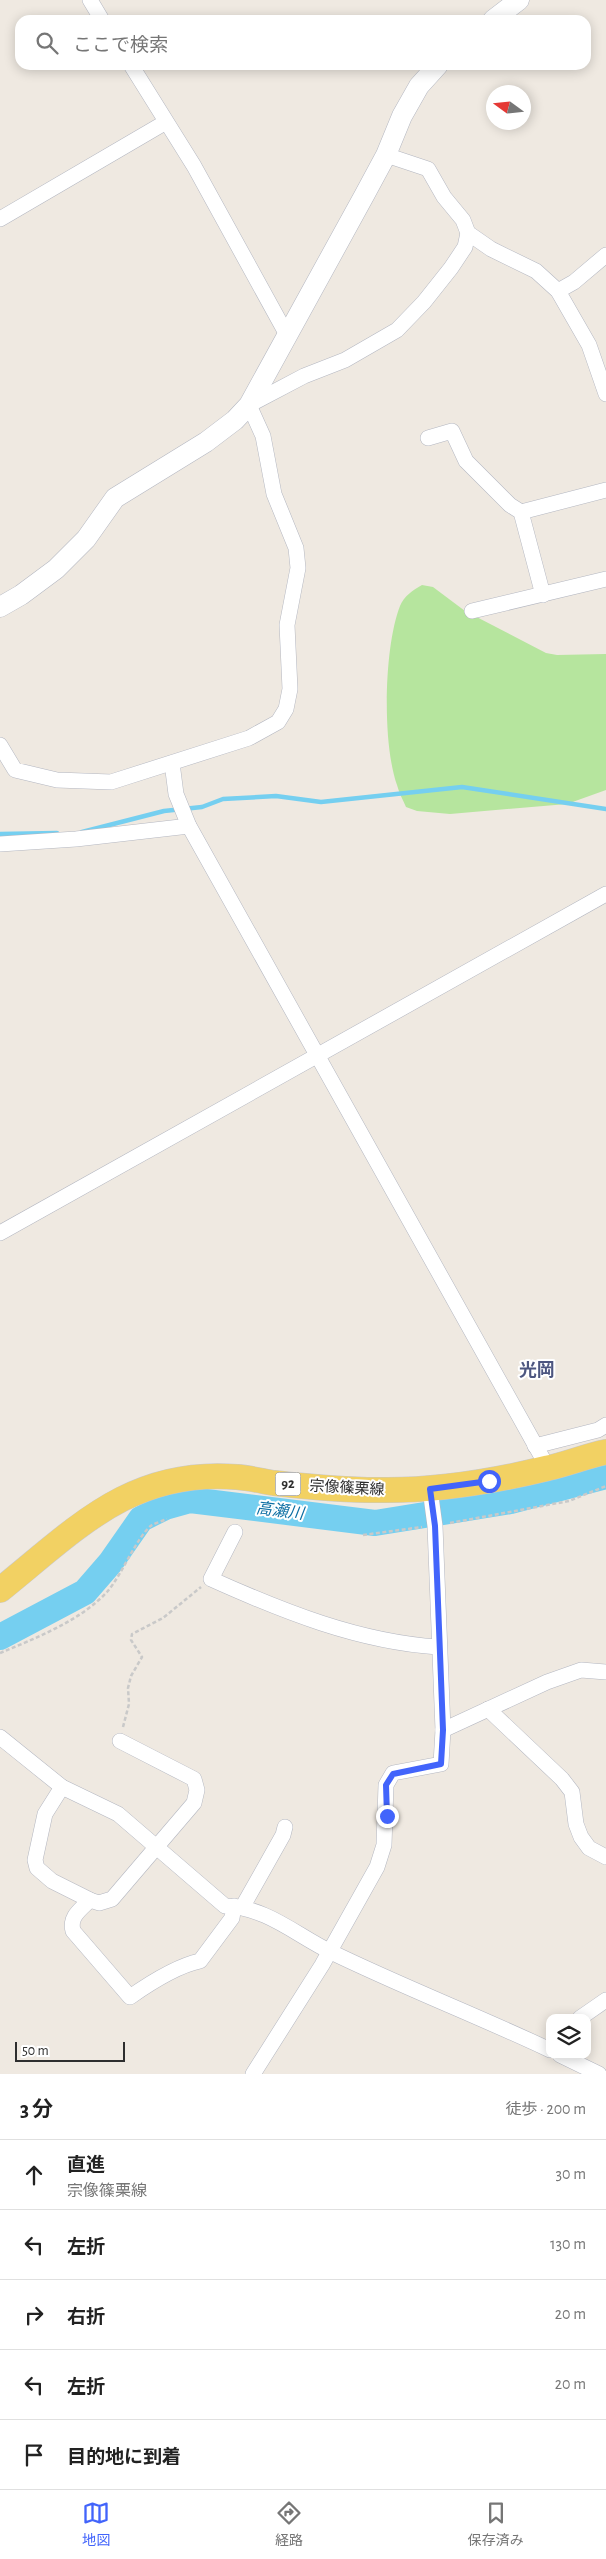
<!DOCTYPE html>
<html lang="ja">
<head>
<meta charset="utf-8">
<style>
	body { margin:0; font-family:"Alegreya Sans","Noto Sans JP",sans-serif; background:#f2f2f2; color:#222 }
	.controls { position:absolute; right:15px; bottom:15px; display:grid; overflow:hidden; border-radius:10px; box-shadow:0 2px 12px #0003 }
	.controls button { width:45px; height:45px; display:grid; place-items:center; padding:0; border:0; border-bottom:1px solid #e0e0e0; background:#fff; color:#222; font:25px sans-serif }
	.compass { position:absolute; left:486px; top:85px; width:45px; height:45px; border-radius:50%; background:#fff; box-shadow:0 2px 12px #0003; rotate:285deg }
	.scale { position:absolute; left:15px; bottom:12px; width:110px; box-sizing:border-box; padding-left:5px; border:2px solid #2e2e2e; border-top:0; font-size:14px; line-height:18px; white-space:nowrap; color:#2e2e2e; -webkit-text-stroke:4px #fff; paint-order:stroke }
	.stop { position:absolute; width:15px; height:15px; margin:-11px; border:4px solid #4264fb; border-radius:50%; background:#fff }
	.stop.end { background:#4264fb; border-color:#fff; box-shadow:0 1px 5px #0008 }
	.list { margin:0; padding:0; list-style:none }
	h2 { display:flex; justify-content:space-between; align-items:center; height:65px; margin:0; padding:0 20px; font-size:21px }
	h2 small { font-size:16px; font-weight:400; color:#767676 }
	.list li { display:grid; grid-template-columns:32px 1fr auto; gap:15px; align-items:center; box-sizing:border-box; height:70px; padding:0 20px; border-top:1px solid #e0e0e0 }
	.list b { display:block; font-size:19px; white-space:nowrap }
	.list p { margin:0; font-size:16px; white-space:nowrap; color:#767676 }
	.list em { font-size:16px; font-style:normal; color:#767676 }
	.icon { flex:none; width:28px; height:28px; fill:none; stroke:currentColor; stroke-width:2; stroke-linecap:round; stroke-linejoin:round }
	.map { position:relative; flex:none; width:606px; height:2074px; overflow:hidden }
	.search { position:absolute; background:#fff; box-shadow:0 2px 12px #0003; left:15px; right:15px; top:15px; height:55px; display:flex; align-items:center; gap:12px; box-sizing:border-box; padding:0 18px; border-radius:15px; color:#767676; font-size:19px }
	.sheet { height:415px; background:#fff }
	nav { display:flex; justify-content:space-around; align-items:center; box-sizing:border-box; height:70px; border-top:1px solid #e0e0e0; background:#fff; font-size:14px; color:#767676 }
	nav a { display:grid; justify-items:center; gap:2px }
	nav .on { color:#4264fb }
	.map>svg:first-child { display:block }
	.green { fill:#b6e59e }
	.lines { fill:none; stroke-linecap:round; stroke-linejoin:round }
	.stream { stroke:#75cff0; stroke-width:4.5 }
	.river { stroke:#75cff0; stroke-width:26 }
	.minor-casing { stroke:#b4b7c1; stroke-width:16 }
	.tertiary-casing { stroke:#b4b7c1; stroke-width:21 }
	.primary-casing { stroke:#c9c9c9; stroke-width:26 }
	.path { stroke:#c9c9c9; stroke-width:2.5; stroke-dasharray:4 2.5; stroke-linecap:butt }
	.minor { stroke:#fff; stroke-width:15 }
	.tertiary { stroke:#fff; stroke-width:20 }
	.primary { stroke:#f2d163; stroke-width:25 }
	.route { stroke:#4264fb; stroke-width:6 }
	.labels { text-anchor:middle; dominant-baseline:central; stroke-width:4; stroke-linejoin:round; paint-order:stroke }
	.shield { fill:#fff; stroke:#6d6d6d; stroke-width:1 }
	.shield-label { font-size:14px; font-weight:bold; fill:#2e2e2e }
	.street-label { font-size:15px; fill:#2e2e2e; stroke:#fff }
	.water-label { font-size:16px; font-style:italic; fill:#0d6fa3; stroke:#fff }
	.quarter-label { font-size:18px; font-weight:bold; fill:#4d5680; stroke:#fff }
</style>
</head>
<body>
<div class="map">
<svg width="606" height="2074" viewBox="0 0 606 2074">
	<rect width="100%" height="100%" fill="#efe9e1"/>
	<!-- green -->
	<path class="green" d="M422,585L433,587L465,611L546,653L557,655L606,654V790L567,804L450,814L417,811L406,807C403,800 399,793 397,785C382,743 384,647 400,606C404,596 413,590 422,585Z"/>
	<g class="lines">
		<!-- stream -->
		<g class="stream">
			<path d="M82,832L164,811L202,807L223,799L276,796L321,802L462,787L606,809"/>
			<path d="M0,834L57,833"/>
		</g>
		<!-- river -->
		<path class="river" d="M0,1637L85,1592L111,1562L141,1519L165,1507L190,1500L375,1523L511,1501L606,1476"/>
		<!-- minor casing -->
		<g class="minor-casing">
			<g id="minor">
				<path d="M90,0L102,20"/>
				<path d="M131,65L194,166L287,335"/>
				<path d="M386,155L428,169L444,197L463,220L468,233L491,249L536,271L558,291L589,345L606,394"/>
				<path d="M0,219L166,122"/>
				<path d="M558,291L574,282L606,255"/>
				<path d="M428,438L452,431L466,461L510,505L521,512L543,595"/>
				<path d="M521,512L606,490"/>
				<path d="M472,611L606,579"/>
				<path d="M0,745L15,770L57,780L111,782L249,738L278,722L286,709L290,689L287,625L298,568L296,548L274,494L263,436L249,405L304,376L345,360L397,330L424,302L451,268L465,247L468,233"/>
				<path d="M172,763L176,794L189,826L548,1468"/>
				<path d="M0,844L76,839L189,826"/>
				<path d="M0,1233L606,894"/>
				<path d="M535,1446L598,1430L606,1425"/>
				<path d="M235,1532L211,1579C282,1611 359,1642 438,1647"/>
				<path d="M488,1709L562,1779L572,1792L576,1824L581,1837L589,1848L606,1857"/>
				<path d="M443,1730L547,1682L581,1670L606,1672"/>
				<path d="M0,1737L62,1787L118,1814L225,1906C266,1907 296,1935 331,1952C403,1987 478,2016 550,2050"/>
				<path d="M62,1787L45,1814L35,1860L37,1868L52,1881L90,1900L99,1903L112,1899L194,1803L197,1790L194,1779L120,1741"/>
				<path d="M90,1900C80,1910 69,1917 73,1931L130,1997C150,1983 176,1966 200,1961L232,1918L234,1906"/>
				<path d="M243,1906L283,1835L285,1827"/>
				<path d="M580,2018L606,2000"/>
				<path d="M560,2055L599,2074"/>
				<path d="M253,2074L322,1965L377,1867L384,1845L386,1785L393,1773L441,1764L443,1730L435,1526L430,1489"/>
			</g>
		</g>
		<!-- tertiary casing -->
		<g class="tertiary-casing">
			<g id="tertiary">
				<path d="M493,20L519,0"/>
				<path d="M0,607L21,595L56,569L86,539L115,498L206,442L235,420L249,405L365,194L386,155L402,116L419,86L438,65"/>
			</g>
		</g>
		<!-- primary casing -->
		<g class="primary-casing">
			<path id="primary" d="M0,1590C76,1529 131,1468 237,1477C250,1478 262,1481 274,1483C311,1487 350,1491 387,1490C441,1490 495,1481 548,1468C567,1464 586,1456 606,1452"/>
		</g>
		<!-- path -->
		<g class="path">
			<path d="M450,1523L569,1501L606,1486"/>
			<path d="M363,1535L422,1527"/>
			<path d="M0,1653C36,1638 80,1621 107,1592C122,1575 137,1536 152,1525C156,1523 162,1521 167,1519"/>
			<path d="M123,1727L129,1704L128,1688L131,1676L142,1657L131,1640L132,1634L163,1618L201,1587"/>
		</g>
		<!-- minor -->
		<use href="#minor" class="minor"/>
		<!-- tertiary -->
		<use href="#tertiary" class="tertiary"/>
		<!-- primary -->
		<use href="#primary" class="primary"/>
	</g>
	<g class="lines">
		<!-- route -->
		<path class="route" d="M387,1816L386,1785L393,1774L441,1764L443,1730L435,1526L430,1489L489,1481"/>
	</g>
	<g class="labels">
		<!-- shield labels -->
		<rect class="shield" x="275.5" y="1472.5" width="25" height="23" rx="4"/>
		<g class="shield-label">
			<text x="288" y="1484">92</text>
		</g>
		<!-- street labels -->
		<g class="street-label">
			<text transform="translate(347 1488) rotate(3)">宗像篠栗線</text>
		</g>
		<!-- water labels -->
		<g class="water-label">
			<text transform="translate(280 1511) rotate(7)">高瀬川</text>
		</g>
		<!-- quarter labels -->
		<g class="quarter-label">
			<text x="537" y="1371">光岡</text>
		</g>
	</g>
</svg>
<div class="controls">
<button><svg class="icon" aria-label="layers" viewBox="0 0 24 24"><path d="M12 4l9 5-9 5-9-5zM3 14l9 5 9-5"/></svg></button>
</div>
<svg class="compass" viewBox="-18 -18 36 36"><path d="M0-13l5 13h-10z" fill="#e53935"/><path d="M0 13l5-13h-10z" fill="#767676"/></svg>
<div class="scale">50 m</div>
<div class="stop" style="left:489px;top:1481px"></div>
<div class="stop end" style="left:387px;top:1816px"></div>
<div class="search"><svg class="icon" aria-label="search" viewBox="0 0 24 24"><circle cx="10" cy="10" r="6"/><path d="M15 15l6 6"/></svg>ここで検索</div>
</div>
<section class="sheet">
<h2>3 分<small>徒歩 · 200 m</small></h2>
<ul class="list">
<li><svg class="icon" aria-label="ahead" viewBox="0 0 24 24"><path d="M12 20V5M6 11l6-6 6 6"/></svg><div><b>直進</b><p>宗像篠栗線</p></div><em>30 m</em></li>
<li><svg class="icon" aria-label="left" viewBox="0 0 24 24"><path d="M17 20v-9H6M10 6l-5 5 5 5"/></svg><div><b>左折</b></div><em>130 m</em></li>
<li><svg class="icon" aria-label="right" viewBox="0 0 24 24"><path d="M7 20v-9h11M14 6l5 5-5 5"/></svg><div><b>右折</b></div><em>20 m</em></li>
<li><svg class="icon" aria-label="left" viewBox="0 0 24 24"><path d="M17 20v-9H6M10 6l-5 5 5 5"/></svg><div><b>左折</b></div><em>20 m</em></li>
<li><svg class="icon" aria-label="arrive" viewBox="0 0 24 24"><path d="M6 21V4h12l-3 4 3 4H6"/></svg><div><b>目的地に到着</b></div></li>
</ul>
</section>
<nav>
<a class="on"><svg class="icon" aria-label="map" viewBox="0 0 24 24"><path d="M3 6l6-2 6 2 6-2v14l-6 2-6-2-6 2zM9 4v14M15 6v14"/></svg>地図</a>
<a><svg class="icon" aria-label="directions" viewBox="0 0 24 24"><path d="M12 3l9 9-9 9-9-9zM9 14v-3h6M13 9l2 2-2 2"/></svg>経路</a>
<a><svg class="icon" aria-label="saved" viewBox="0 0 24 24"><path d="M7 4h10v16l-5-4-5 4z"/></svg>保存済み</a>
</nav>
</body>
</html>
